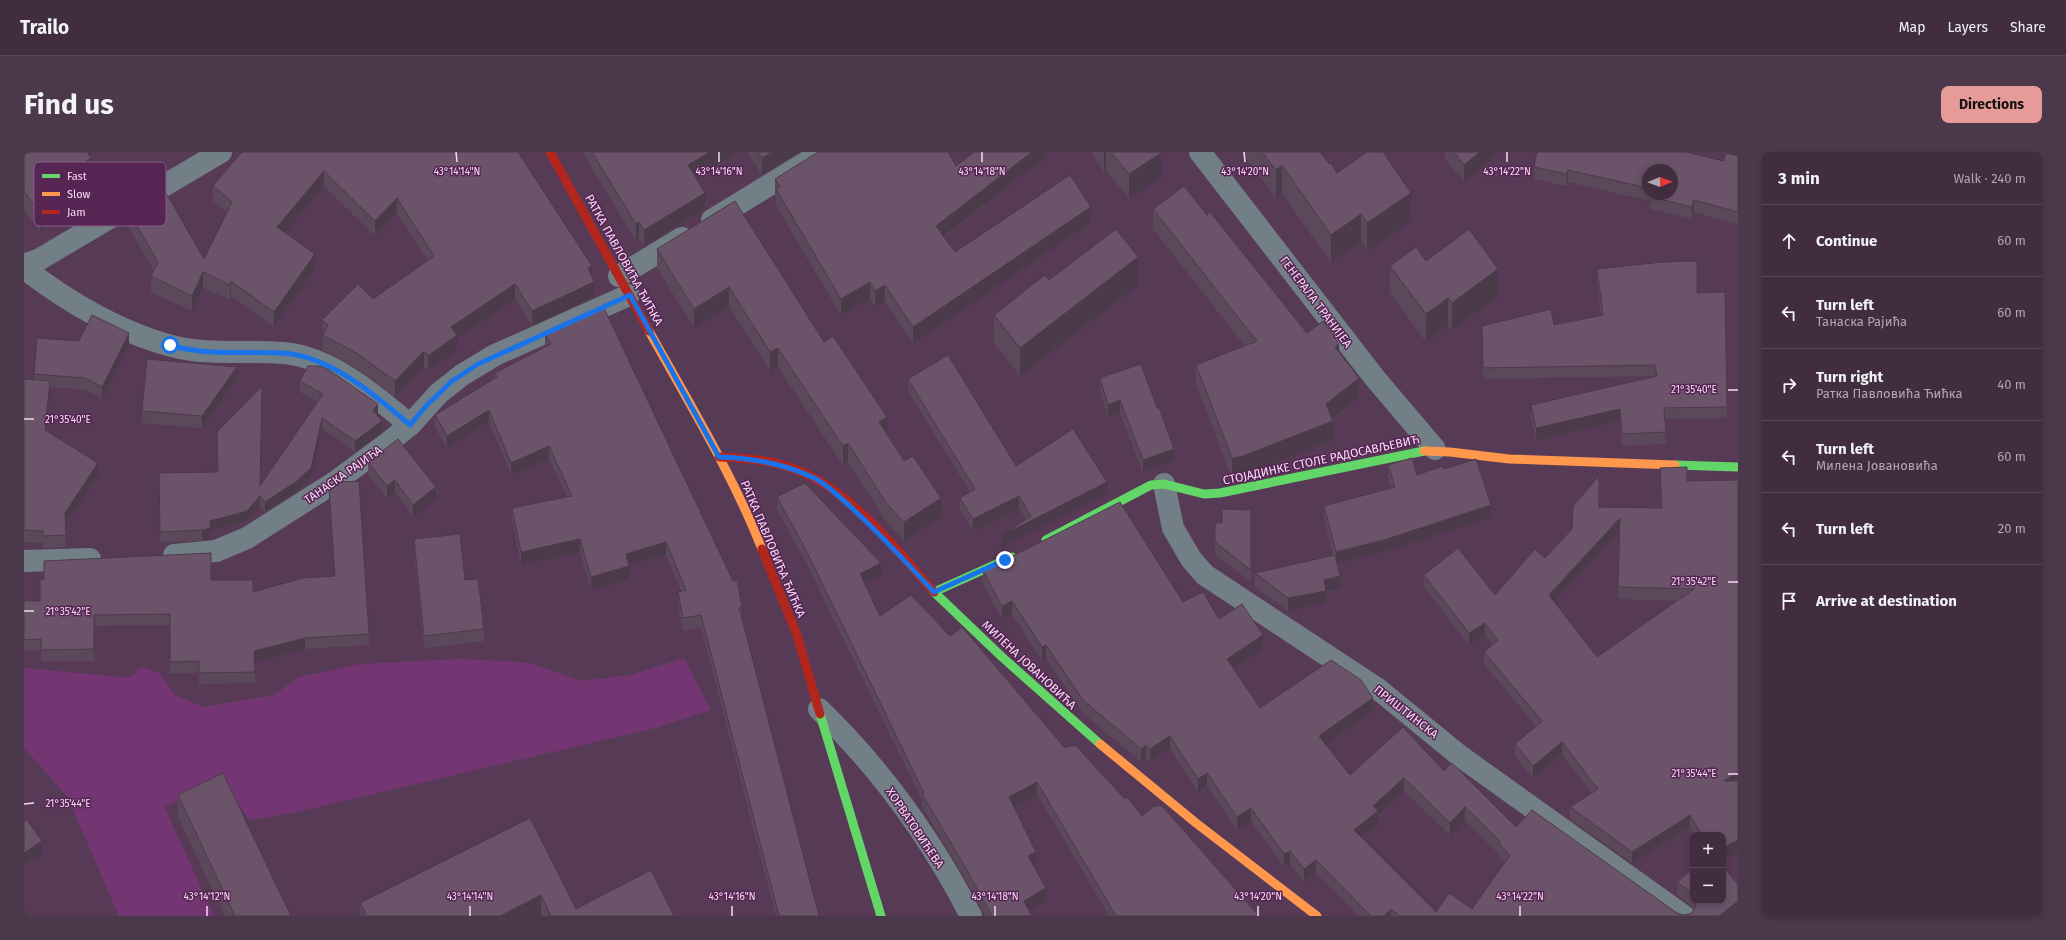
<!DOCTYPE html>
<html lang="en">
<head>
<meta charset="utf-8">
<style>
	body { margin:0; font-family:"Fira Sans",sans-serif; background:#4c384b; color:#f1f3f6 }
	.controls { position:absolute; right:12px; bottom:12px; display:grid; overflow:hidden; border-radius:8px; box-shadow:0 2px 6px #0003 }
	.controls button { width:36px; height:36px; display:grid; place-items:center; padding:0; border:0; border-bottom:1px solid #5a4859; background:#412c40; color:#f1f3f6; font:20px sans-serif }
	.compass { position:absolute; left:1618px; top:12px; width:36px; height:36px; border-radius:50%; background:#412c40; box-shadow:0 2px 6px #0003; rotate:89deg }
	.stop { position:absolute; width:12px; height:12px; margin:-9px; border:3px solid #1a73e8; border-radius:50%; background:#fff }
	.stop.end { background:#1a73e8; border-color:#fff; box-shadow:0 1px 4px #0008 }
	.list { margin:0; padding:0; list-style:none }
	h2 { display:flex; justify-content:space-between; align-items:center; height:52px; margin:0; padding:0 16px; font-size:17px }
	h2 small { font-size:13px; font-weight:400; color:#aea7b1 }
	.list li { display:grid; grid-template-columns:26px 1fr auto; gap:12px; align-items:center; box-sizing:border-box; height:72px; padding:0 16px; border-top:1px solid #5a4859 }
	.list b { display:block; font-size:15px; white-space:nowrap }
	.list p { margin:0; font-size:13px; white-space:nowrap; color:#aea7b1 }
	.list em { font-size:13px; font-style:normal; color:#aea7b1 }
	.icon { flex:none; width:22px; height:22px; fill:none; stroke:currentColor; stroke-width:2; stroke-linecap:round; stroke-linejoin:round }
	.map { position:relative; flex:none; width:1714px; height:764px; overflow:hidden; border-radius:8px }
	header { display:flex; align-items:center; gap:24px; box-sizing:border-box; height:56px; padding:0 20px; background:#412c40; border-bottom:1px solid #5a4859 }
	header strong { font-size:19px }
	nav { display:flex; gap:22px; margin-inline-start:auto; font-size:14px }
	.intro { display:flex; align-items:center; justify-content:space-between; box-sizing:border-box; height:96px; padding:0 24px }
	h1 { margin:0; font-size:28px }
	.button { padding:10px 18px; border-radius:8px; background:#e69b98; color:#111; font-size:14px; font-weight:700 }
	main { display:flex; gap:24px; padding:0 24px }
	aside { flex:1; background:#412c40; border-radius:8px; box-shadow:0 2px 6px #0003 }
	.map>svg:first-child { display:block }
	.green { fill:#743672 }
	.lines { fill:none; stroke-linecap:round; stroke-linejoin:round }
	.street { stroke:#737f86; stroke-width:22 }
	.fast { stroke:#63d668; stroke-width:9 }
	.slow { stroke:#ff974d; stroke-width:9 }
	.jam { stroke:#b3261e; stroke-width:9 }
	.wall { fill:#5c485b; fill-rule:evenodd }
	.shaded-wall { fill:#4b3b4a }
	.building { fill:#6b546a; stroke:#4b3b4a; fill-rule:evenodd }
	.route { stroke:#1a73e8; stroke-width:5 }
	.ticks { fill:none; stroke:#f9daf6; stroke-width:1.5 }
	.labels { text-anchor:middle; dominant-baseline:central; stroke-width:3; stroke-linejoin:round; paint-order:stroke }
	.street-label { font-size:12px; fill:#f9daf6; stroke:#562554 }
	.key { fill:#562554; stroke:#875b85; stroke-width:1 }
	.key-label { font-size:11px; fill:#f9daf6 }
	.ticks-label { font-size:10px; text-anchor:middle; fill:#f9daf6; stroke:#562554; stroke-width:3; stroke-linejoin:round; paint-order:stroke }
</style>
</head>
<body>
<header>
<strong>Trailo</strong>
<nav><a>Map</a><a>Layers</a><a>Share</a></nav>
</header>
<div class="intro"><h1>Find us</h1><a class="button">Directions</a></div>
<main>
<div class="map">
<svg width="1714" height="764" viewBox="0 0 1714 764">
	<rect width="100%" height="100%" fill="#573b56"/>
	<!-- green -->
	<path class="green" d="M660,506L687,558L631,576L273,660L225,668L201,633L140,654L190,764H95L43,644L0,596V516L106,526L117,515L135,521L151,543L179,555L250,543L275,525L337,512L435,507L481,509L505,511L557,529L607,523Z"/>
	<g class="lines">
		<!-- street -->
		<g class="street">
			<path d="M1176,0L1350,225L1411,297"/>
			<path d="M688,68L799,0"/>
			<path d="M0,113L16,107L197,0"/>
			<path d="M0,116C43,150 102,184 156,196C188,203 226,198 259,201C305,204 352,244 386,273"/>
			<path d="M595,124L658,86"/>
			<path d="M1140,332L1149,376L1167,407L1181,423L1354,537L1436,604L1660,764"/>
			<path d="M150,403L192,399L223,386L311,330L365,290L386,273L415,241L438,223L471,203L605,143"/>
			<path d="M0,409L66,407"/>
			<path d="M795,557C857,617 908,688 947,764"/>
		</g>
		<!-- fast -->
		<g class="fast">
			<path d="M1651,313L1714,315"/>
			<path d="M1022,388L1127,333L1140,332L1180,342L1196,341L1400,299"/>
			<path d="M910,440L978,505L1076,592"/>
			<path d="M910,440L988,405"/>
			<path d="M796,562L857,764"/>
		</g>
		<!-- slow -->
		<g class="slow">
			<path d="M625,179C665,251 708,321 738,397"/>
			<path d="M1400,299L1426,300L1485,307L1651,313"/>
			<path d="M1076,592L1172,671L1293,764"/>
		</g>
		<!-- jam -->
		<g class="jam">
			<path d="M526,0L625,179"/>
			<path d="M695,305C721,306 748,308 773,318C826,338 873,398 910,440"/>
			<path d="M738,397L773,483L796,562"/>
		</g>
	</g>
	<!-- wall -->
	<g class="wall">
		<path d="M0,0L67,23L39,44L40,62L16,79L0,57Z"/>
		<path d="M219,0H494L568,126L570,145L508,174L491,147L433,186V198L404,219L400,215L371,245L334,217L299,198L298,168L349,147L403,108L373,61L351,84L300,34L261,80L291,117L250,175L207,144L206,148L179,136L168,159L127,140V124L130,119L105,75V60L180,107L203,61L189,49V34Z"/>
		<path d="M558,0H713L671,25L681,57L620,94L615,87L612,89Z"/>
		<path d="M723,0H775L738,23Z"/>
		<path d="M1021,0V6L920,85L931,100L1067,71L889,191L861,150L851,155L846,146L817,163L752,54V45L751,44V27L932,14Z"/>
		<path d="M1067,0H1137V25L1105,47L1082,18L1080,20Z"/>
		<path d="M1217,0H1296L1305,12L1313,21L1387,69L1343,99L1337,89L1307,111L1258,41L1252,46Z"/>
		<path d="M1421,0H1477L1440,30L1421,7Z"/>
		<path d="M1714,4V72L1670,60L1668,67L1627,57V49L1544,30L1543,34L1510,27V15L1700,9ZM1624,18L1648,42H1624Z"/>
		<path d="M711,49L800,190L863,281L917,365L880,389L863,371L824,310L819,313L754,215L746,219L705,154L670,176L633,116V97Z"/>
		<path d="M1129,57L1183,63L1283,181L1315,200L1335,246L1308,267L1309,288L1219,324L1208,326L1172,232V213L1221,194L1129,77Z"/>
		<path d="M1402,109L1474,145L1428,179L1424,174L1402,190L1366,141V114Z"/>
		<path d="M1573,117L1673,141L1701,140L1703,266L1641,267L1642,292L1598,294L1596,269L1512,288L1507,265V253L1631,224L1459,227L1458,174L1530,173L1577,163L1573,129Z"/>
		<path d="M1025,128L1114,133L996,224L970,191V163Z"/>
		<path d="M521,182L718,455V467L795,764H752L677,475L659,479L654,453V440L657,439L642,403L605,413V427L567,438L556,400L497,413L488,368V356L543,345L525,307L487,323L465,270L423,296L411,275V263L471,226V221L521,195Z"/>
		<path d="M105,193L78,247L61,238L26,235L22,278L74,323L41,373L42,395L19,396V391L0,390V227L10,228V222Z"/>
		<path d="M1076,226L1150,309L1119,320L1096,261L1084,265L1076,238Z"/>
		<path d="M213,227L178,276L118,271V259Z"/>
		<path d="M884,227L992,314L1083,342L977,396L1002,367L995,356L949,379L936,358V346L946,340L884,239Z"/>
		<path d="M276,229L354,263H353L358,280L331,300L298,276L287,326L273,339L241,360L236,355L223,369L186,379V387L178,389L136,390L135,332L194,320L236,333L294,250L276,240Z"/>
		<path d="M344,310L412,347L389,365L371,340L363,346L344,322Z"/>
		<path d="M1364,313L1393,323L1420,317L1467,365L1360,400L1313,412L1316,437L1302,439V451L1264,459L1231,434V421L1309,404L1300,366V354L1367,336L1364,325Z"/>
		<path d="M1636,316L1663,329L1714,328V700L1699,708V683H1671L1666,675L1608,711L1546,667V655L1568,641L1538,602L1509,626L1491,604V592L1512,574L1460,512V500L1469,493L1461,483L1445,493L1400,435V423L1471,443L1521,406L1575,355L1637,356ZM1595,378L1594,447L1653,449L1573,505L1530,449Z"/>
		<path d="M305,337L345,482V493L281,497L231,511V531L175,532V521H146V473L70,474V509H17V498L0,499V449H16L187,428L229,440L311,424L305,348Z"/>
		<path d="M753,345L857,424L841,431L856,464L926,484L1041,596L1101,647L1118,664L1235,764H1085L1013,642L989,655L1012,713L1010,714L1022,749L1005,758L1008,764H961L943,730L898,654V648L781,409L753,358Z"/>
		<path d="M1227,358V430L1191,402V371H1198Z"/>
		<path d="M390,387L441,428L460,477V489L400,496L390,399Z"/>
		<path d="M959,419L1159,450L1195,467L1239,496L1209,516L1236,556L1349,559L1301,592L1326,623L1420,619L1492,675L1653,761L1659,763L1666,762L1670,758L1668,754L1653,743V730L1669,717V749H1699L1711,764H1335L1292,721L1280,730L1266,712L1260,715L1227,669L1213,678L1183,634L1174,640L1146,597L1126,610L1122,606L1117,610L1059,561L1022,506L1018,508L988,462L978,467L959,432ZM1380,639L1426,683L1441,668L1475,702V705L1481,710L1448,757L1412,760L1337,685L1354,672V663Z"/>
		<path d="M154,643L267,764H201L154,665Z"/>
		<path d="M506,666L552,757L650,764H336V751Z"/>
	</g>
	<!-- shaded-wall -->
	<g class="shaded-wall">
		<path d="M686,0H713L664,30V13Z"/>
		<path d="M748,0H775L738,23V6Z"/>
		<path d="M1008,0H1021V6L912,90V74Z"/>
		<path d="M1080,0H1082V18L1080,20Z"/>
		<path d="M1456,0H1477L1440,30V13Z"/>
		<path d="M1137,1V25L1105,47V22Z"/>
		<path d="M67,6V23L31,50V32Z"/>
		<path d="M1258,13V41L1252,46V18Z"/>
		<path d="M1544,18V30L1543,34V22Z"/>
		<path d="M300,19V34L253,90V75Z"/>
		<path d="M681,41V57L620,94V78Z"/>
		<path d="M1387,41V69L1343,99V71Z"/>
		<path d="M40,44V62L16,79V61Z"/>
		<path d="M373,46V61L351,84V69Z"/>
		<path d="M1670,48V60L1668,67V55Z"/>
		<path d="M1067,55V71L889,191V175Z"/>
		<path d="M1337,62V89L1307,111V83Z"/>
		<path d="M615,70V87L612,89V72Z"/>
		<path d="M291,102V117L250,175V160Z"/>
		<path d="M1114,105V133L996,224V196Z"/>
		<path d="M568,114V129L564,116Z"/>
		<path d="M1474,117V145L1428,179V151Z"/>
		<path d="M179,120V136L168,159V144Z"/>
		<path d="M207,129V144L206,148V133Z"/>
		<path d="M570,130V145L508,174V159Z"/>
		<path d="M846,130V146L817,163V147Z"/>
		<path d="M491,132V147L433,186V198L404,219V204L427,175Z"/>
		<path d="M861,133V150L851,155V139Z"/>
		<path d="M705,135V154L670,176V157Z"/>
		<path d="M1424,146V174L1402,190V162Z"/>
		<path d="M105,181V193L78,247V235Z"/>
		<path d="M1315,192V211L1311,195Z"/>
		<path d="M754,196V215L746,219V200Z"/>
		<path d="M400,199V215L371,245V229Z"/>
		<path d="M213,215V227L178,276V264Z"/>
		<path d="M1335,226V246L1302,271V252Z"/>
		<path d="M26,229V241L21,290V278Z"/>
		<path d="M1096,248V261L1084,265V253Z"/>
		<path d="M354,252V263L349,268V258Z"/>
		<path d="M1596,257V269L1512,288V276Z"/>
		<path d="M465,258V270L423,296V284Z"/>
		<path d="M863,265V284L855,270Z"/>
		<path d="M298,266V276L287,326L273,339L241,360V350Z"/>
		<path d="M358,269V280L331,300V289Z"/>
		<path d="M1309,269V288L1219,324L1208,326V306Z"/>
		<path d="M824,291V310L819,313V294Z"/>
		<path d="M525,294V307L487,323V311Z"/>
		<path d="M1150,297V309L1119,320V308Z"/>
		<path d="M74,311V323L41,373V361Z"/>
		<path d="M371,328V340L363,346V334Z"/>
		<path d="M1083,330V342L977,396V384Z"/>
		<path d="M412,335V347L389,365V353Z"/>
		<path d="M236,344V355L223,369L186,379V387L178,389V378L186,369Z"/>
		<path d="M995,344V356L949,379V367Z"/>
		<path d="M917,346V365L880,389V370Z"/>
		<path d="M1467,353V365L1360,400L1312,412V400Z"/>
		<path d="M1596,366V378L1525,455V443Z"/>
		<path d="M556,387V400L497,413V400Z"/>
		<path d="M642,390V403L602,414V402Z"/>
		<path d="M857,411V424L836,434V422Z"/>
		<path d="M605,414V427L567,438V425Z"/>
		<path d="M1316,424V437L1302,439V451L1264,459V446L1300,428Z"/>
		<path d="M988,449V462L978,467V454Z"/>
		<path d="M1461,471V483L1445,493V481Z"/>
		<path d="M1239,483V496L1203,520V507Z"/>
		<path d="M281,486V497L230,511V499Z"/>
		<path d="M1022,493V506L1018,508V495Z"/>
		<path d="M1349,546V559L1295,597V584Z"/>
		<path d="M1146,584V597L1126,610V597Z"/>
		<path d="M1538,590V602L1509,626V614Z"/>
		<path d="M1122,593V606L1117,610V597Z"/>
		<path d="M1714,620V632L1700,629Z"/>
		<path d="M1183,621V634L1174,640V627Z"/>
		<path d="M1380,626V639L1354,663V672L1330,691V678L1349,654Z"/>
		<path d="M1013,630V642L985,658V645Z"/>
		<path d="M1441,655V668L1426,683V671Z"/>
		<path d="M1227,656V669L1213,678V665Z"/>
		<path d="M1666,663V675L1608,711V700Z"/>
		<path d="M1714,688V700L1699,708V696Z"/>
		<path d="M18,689V701L0,713V701Z"/>
		<path d="M1266,699V712L1260,715V702Z"/>
		<path d="M1012,700V713L1004,717V704Z"/>
		<path d="M1292,708V721L1280,730V717Z"/>
		<path d="M1022,736V749L1000,761V749Z"/>
		<path d="M517,743V764H476Z"/>
		<path d="M1714,749V762L1711,764H1695Z"/>
		<path d="M1367,757V764H1360Z"/>
	</g>
	<!-- building -->
	<g class="building">
		<path d="M0,0H63L67,6L31,32L40,44L16,61L0,39Z"/>
		<path d="M219,0H494L568,114L564,116L570,130L508,159L491,132L427,175L433,183L404,204L400,199L371,229L334,202L299,183L304,173L298,168L334,132L349,147L410,104L373,46L351,69L300,19L253,75L291,102L250,160L207,129L206,133L179,120L168,144L127,124L134,110L105,60L141,39L180,107L208,50L189,34L216,2Z"/>
		<path d="M568,0H686L664,13L681,41L620,78L615,70L612,72Z"/>
		<path d="M734,0H748L738,6Z"/>
		<path d="M794,0H924L932,14L950,0H1008L912,74L931,100L1046,23L1067,55L889,175L861,133L851,139L846,130L817,147L752,37L756,35L751,27Z"/>
		<path d="M1087,0H1137V1L1105,22Z"/>
		<path d="M1238,0H1296L1305,12L1307,11L1313,21L1343,0H1359L1387,41L1343,71L1337,62L1307,83L1258,13L1252,18Z"/>
		<path d="M1430,0H1456L1440,13Z"/>
		<path d="M1513,0H1661L1700,9L1702,1L1714,4V60L1670,48L1668,55L1627,45L1628,42H1648V18H1624V36L1544,18L1543,22L1510,15Z"/>
		<path d="M1160,34L1183,63L1186,60L1283,181L1299,169L1315,192L1311,195L1335,226L1302,252L1309,269L1219,304L1208,306L1172,213L1233,189L1129,57Z"/>
		<path d="M711,49L800,190L809,184L863,265L855,270L880,309L889,304L917,346L880,370L863,352L824,291L819,294L754,196L746,200L705,135L670,157L633,97Z"/>
		<path d="M1092,77L1114,105L996,196L970,163L1021,123L1025,128Z"/>
		<path d="M1445,77L1474,117L1428,151L1424,146L1402,162L1366,114L1392,95L1402,109Z"/>
		<path d="M1673,109V141L1701,140L1703,255L1640,256L1642,280L1598,282L1596,257L1512,276L1507,253L1633,224L1631,213L1459,216L1458,174L1527,157L1530,173L1579,163L1573,117L1638,110Z"/>
		<path d="M580,156L709,429L713,428L718,455H715L795,764H755L677,463L659,466L654,440L662,438L642,390L602,402L605,414L567,425L556,387L497,400L488,356L548,344L525,294L487,311L465,258L423,284L411,263L473,225L471,221L527,192L521,182Z"/>
		<path d="M68,163L105,181L78,235L61,226L10,222L13,186L55,189Z"/>
		<path d="M924,203L992,314L1049,277L1083,330L977,384L1007,364L995,344L949,367L936,346L951,337L884,227Z"/>
		<path d="M123,207L213,215L178,264L118,259Z"/>
		<path d="M1117,212L1133,256H1135L1150,297L1119,308L1096,248L1084,253L1076,226Z"/>
		<path d="M284,214H296L305,218L354,252L349,258L358,269L331,289L298,266L287,316L273,329L241,350L236,344L223,359L186,369V376L178,378L136,380L135,321L194,320L193,280L238,234L236,334L299,242L276,229Z"/>
		<path d="M0,227L26,229L21,278L74,311L41,361L42,383L19,384V379L0,378Z"/>
		<path d="M374,287L412,335L389,353L371,328L363,334L344,310Z"/>
		<path d="M1388,306L1393,323L1419,314L1420,317L1452,307L1467,353L1360,388L1312,400L1300,354L1371,335L1364,313Z"/>
		<path d="M1663,315V329L1714,328V620L1700,629H1714V688L1699,696V683H1678L1666,663L1608,700L1546,655L1574,637L1538,590L1509,614L1491,592L1518,569L1460,500L1474,488L1461,471L1445,481L1400,423L1434,396L1471,443L1511,397L1521,406L1548,377L1549,354L1575,324V355L1638,356L1636,316ZM1596,366L1594,435L1670,437L1573,505L1525,443Z"/>
		<path d="M335,329L345,482L281,486L230,499L231,520L175,521V509L146,510V462L70,463V497L17,498V487L0,488V449H16V427H20V409L187,401V428H229V440L279,426L311,424L305,337L317,330Z"/>
		<path d="M781,331L857,411L836,422L856,464L887,443L926,484L938,475L1041,596L1044,594H1052L1101,647L1103,645L1118,664L1130,654H1138L1235,764H1092L1013,630L985,645L1012,700L1004,704L1022,736L1000,749L1008,764H968L943,718L898,642L900,641L781,396L753,345Z"/>
		<path d="M1096,350L1159,450L1179,440L1195,467L1218,452L1239,483L1203,507L1236,556L1307,508L1337,528L1349,546L1295,584L1326,623L1379,575L1420,619L1428,611L1492,675L1508,658L1653,761L1659,763L1666,762L1670,758L1672,752V749H1699V714L1714,733V749L1695,764H1376L1367,757L1360,764H1347L1292,708L1280,717L1266,699L1260,702L1227,656L1213,665L1183,621L1174,627L1146,584L1126,597L1122,593L1117,597L1059,548L1022,493L1018,495L988,449L978,454L959,419ZM1380,626L1426,671L1441,655L1477,690L1475,692L1486,703L1448,757L1425,741L1412,760L1330,678L1354,659L1349,654Z"/>
		<path d="M1198,357L1227,358V418L1191,390V371H1198Z"/>
		<path d="M436,382L441,428L454,427L460,477L400,484L390,387Z"/>
		<path d="M1311,403L1316,424L1300,428L1302,439L1264,446L1231,421Z"/>
		<path d="M199,621L267,764H211L154,643Z"/>
		<path d="M506,666L552,757L627,718L650,764H527L517,743L476,764H338L342,762L336,751Z"/>
		<path d="M3,668L18,689L0,701V669Z"/>
		<path d="M1669,717V743L1668,741L1653,730Z"/>
	</g>
	<g class="lines">
		<!-- route -->
		<path class="route" d="M146,193C181,204 221,199 258,201C305,203 352,244 386,273L402,254L428,229L454,212L606,143L695,305C729,306 762,312 792,327C806,335 818,347 830,358C858,384 884,412 910,440L981,408"/>
	</g>
	<!-- ticks -->
	<path class="ticks" d="M432,0L433,10M695,0V10M958,0V10M1220,0L1221,10M1483,0V10M1704,238H1714M0,267H10M1704,430H1714M0,459H10M1704,622H1714M0,652L10,651M183,754V764M446,754V764M708,754V764M971,754V764M1234,754V764M1496,754V764"/>
	<g class="labels">
		<!-- street labels -->
		<g class="street-label">
			<text transform="translate(600 108) rotate(61)">РАТКА ПАВЛОВИЋА ЋИЋКА</text>
			<text transform="translate(1292 150) rotate(53)">ГЕНЕРАЛА ТРАНИЈЕА</text>
			<text transform="translate(1297 308) rotate(-12)">СТОЈАДИНКЕ СТОЛЕ РАДОСАВЉЕВИЋ</text>
			<text transform="translate(319 323) rotate(-35)">ТАНАСКА РАЈИЋА</text>
			<text transform="translate(749 397) rotate(67)">РАТКА ПАВЛОВИЋА ЋИЋКА</text>
			<text transform="translate(1005 513) rotate(43)">МИЛЕНА ЈОВАНОВИЋА</text>
			<text transform="translate(1382 560) rotate(38)">ПРИШТИНСКА</text>
			<text transform="translate(891 676) rotate(56)">ХОРВАТОВИЋЕВА</text>
		</g>
	</g>
	<!-- legend -->
	<rect x="10" y="10" width="132" height="64" rx="6" class="key"/>
	<rect x="18" y="22" width="18" height="4" fill="#63d668"/>
	<rect x="18" y="40" width="18" height="4" fill="#ff974d"/>
	<rect x="18" y="58" width="18" height="4" fill="#b3261e"/>
	<g class="key-label">
		<text x="43" y="28">Fast</text>
		<text x="43" y="46">Slow</text>
		<text x="43" y="64">Jam</text>
	</g>
	<g class="ticks-label">
		<text x="433" y="23">43°14'14"N</text>
		<text x="695" y="23">43°14'16"N</text>
		<text x="958" y="23">43°14'18"N</text>
		<text x="1221" y="23">43°14'20"N</text>
		<text x="1483" y="23">43°14'22"N</text>
		<text x="1670" y="241">21°35'40"E</text>
		<text x="44" y="271">21°35'40"E</text>
		<text x="1670" y="433">21°35'42"E</text>
		<text x="44" y="463">21°35'42"E</text>
		<text x="1670" y="625">21°35'44"E</text>
		<text x="44" y="655">21°35'44"E</text>
		<text x="183" y="748">43°14'12"N</text>
		<text x="446" y="748">43°14'14"N</text>
		<text x="708" y="748">43°14'16"N</text>
		<text x="971" y="748">43°14'18"N</text>
		<text x="1234" y="748">43°14'20"N</text>
		<text x="1496" y="748">43°14'22"N</text>
	</g>
</svg>
<div class="controls">
<button>+</button>
<button>−</button>
</div>
<svg class="compass" viewBox="-18 -18 36 36"><path d="M0-13l5 13h-10z" fill="#e53935"/><path d="M0 13l5-13h-10z" fill="#aea7b1"/></svg>
<div class="stop" style="left:146px;top:193px"></div>
<div class="stop end" style="left:981px;top:408px"></div>
</div>
<aside>
<h2>3 min<small>Walk · 240 m</small></h2>
<ul class="list">
<li><svg class="icon" aria-label="ahead" viewBox="0 0 24 24"><path d="M12 20V5M6 11l6-6 6 6"/></svg><div><b>Continue</b></div><em>60 m</em></li>
<li><svg class="icon" aria-label="left" viewBox="0 0 24 24"><path d="M17 20v-9H6M10 6l-5 5 5 5"/></svg><div><b>Turn left</b><p>Танаска Рајића</p></div><em>60 m</em></li>
<li><svg class="icon" aria-label="right" viewBox="0 0 24 24"><path d="M7 20v-9h11M14 6l5 5-5 5"/></svg><div><b>Turn right</b><p>Ратка Павловића Ћићка</p></div><em>40 m</em></li>
<li><svg class="icon" aria-label="left" viewBox="0 0 24 24"><path d="M17 20v-9H6M10 6l-5 5 5 5"/></svg><div><b>Turn left</b><p>Милена Јовановића</p></div><em>60 m</em></li>
<li><svg class="icon" aria-label="left" viewBox="0 0 24 24"><path d="M17 20v-9H6M10 6l-5 5 5 5"/></svg><div><b>Turn left</b></div><em>20 m</em></li>
<li><svg class="icon" aria-label="arrive" viewBox="0 0 24 24"><path d="M6 21V4h12l-3 4 3 4H6"/></svg><div><b>Arrive at destination</b></div></li>
</ul>
</aside>
</main>
</body>
</html>
